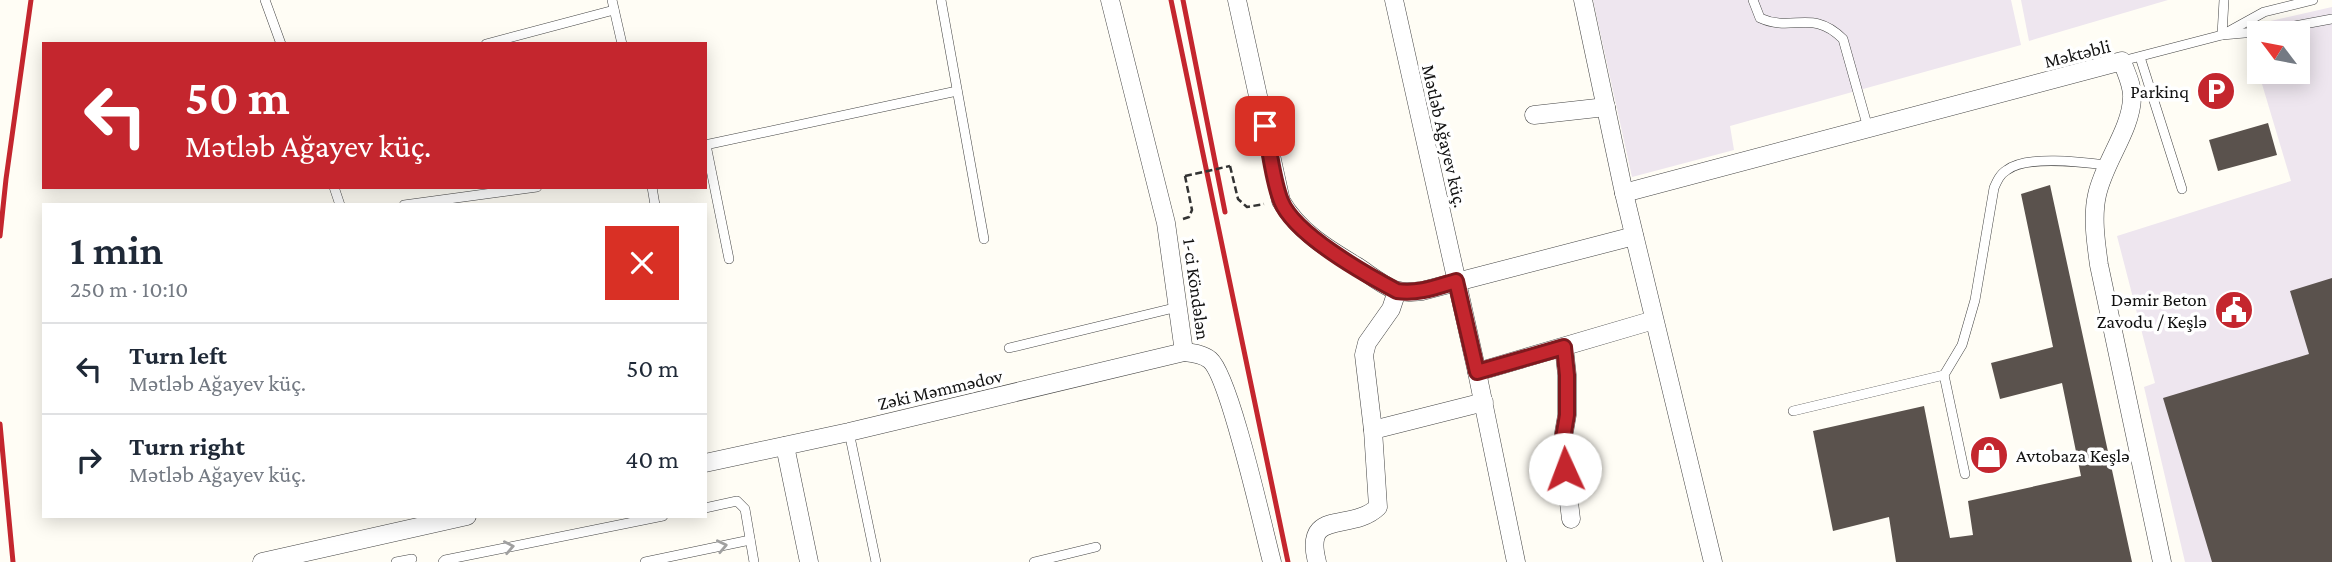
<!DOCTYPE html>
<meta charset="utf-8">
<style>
:root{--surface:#fff;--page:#f6f6f7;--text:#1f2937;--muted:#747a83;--line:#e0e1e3}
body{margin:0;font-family:"Crimson Pro",serif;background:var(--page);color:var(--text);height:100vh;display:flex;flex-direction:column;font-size:26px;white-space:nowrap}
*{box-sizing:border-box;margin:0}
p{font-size:23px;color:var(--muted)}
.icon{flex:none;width:38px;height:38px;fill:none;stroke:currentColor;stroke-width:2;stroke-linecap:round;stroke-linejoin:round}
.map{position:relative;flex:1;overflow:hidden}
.panel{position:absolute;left:42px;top:203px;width:665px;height:315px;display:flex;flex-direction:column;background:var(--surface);border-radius:0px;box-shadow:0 4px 18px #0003}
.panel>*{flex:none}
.banner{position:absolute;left:42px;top:42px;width:665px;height:147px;border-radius:0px;box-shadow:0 4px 18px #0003;background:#c4262e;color:#fff;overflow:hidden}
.needle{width:46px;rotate:302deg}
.tools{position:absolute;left:2247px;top:21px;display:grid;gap:14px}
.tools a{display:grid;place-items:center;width:63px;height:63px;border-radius:0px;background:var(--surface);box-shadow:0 4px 18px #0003;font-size:35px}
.pin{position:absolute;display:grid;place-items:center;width:60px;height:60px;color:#fff;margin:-30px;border-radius:14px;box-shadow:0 4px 10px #0006}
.me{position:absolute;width:77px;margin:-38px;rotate:358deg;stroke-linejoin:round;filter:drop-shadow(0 0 5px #0008)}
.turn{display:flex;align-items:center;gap:24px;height:147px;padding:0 28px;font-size:32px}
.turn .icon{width:91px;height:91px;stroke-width:2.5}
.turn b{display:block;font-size:49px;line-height:60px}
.round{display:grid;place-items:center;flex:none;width:74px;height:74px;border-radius:0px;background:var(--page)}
.headline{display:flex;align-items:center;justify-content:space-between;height:119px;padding:0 28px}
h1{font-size:42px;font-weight:600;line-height:52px}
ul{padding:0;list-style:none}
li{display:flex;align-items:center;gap:21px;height:91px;padding:0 28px;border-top:2px solid var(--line)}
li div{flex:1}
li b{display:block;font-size:26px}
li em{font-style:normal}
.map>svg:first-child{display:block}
.industrial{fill:#eee6ef}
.building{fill:#5a524d}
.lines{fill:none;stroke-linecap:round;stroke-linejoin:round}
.lane-casing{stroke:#444;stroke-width:10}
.street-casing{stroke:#444;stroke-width:19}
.path{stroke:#333;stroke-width:2.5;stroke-dasharray:7 3.5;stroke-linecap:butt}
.lane{stroke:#fff;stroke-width:9}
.street{stroke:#fff;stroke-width:18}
.rail{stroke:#c4262e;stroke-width:5}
.path-bridge{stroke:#333;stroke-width:2.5;stroke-dasharray:7 3.5;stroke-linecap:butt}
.oneway{stroke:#a0a0a0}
.route-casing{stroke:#7f191e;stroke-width:18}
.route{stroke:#c4262e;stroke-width:12}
.labels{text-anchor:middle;stroke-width:7;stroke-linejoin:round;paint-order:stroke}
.street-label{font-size:19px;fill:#111;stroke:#fff}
.poi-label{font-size:19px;fill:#111;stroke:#fff;text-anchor:end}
</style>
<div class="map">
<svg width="2332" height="562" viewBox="0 0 2332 562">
<rect width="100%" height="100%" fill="#fffdf5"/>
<g class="industrial">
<path d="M 1593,0 L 2011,0 L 2021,45 L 1730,126 L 1734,150 L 1632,177 Z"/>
<path d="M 2021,0 L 2168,0 L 2029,41 Z"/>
<path d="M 2332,7 L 2332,562 L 2185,562 L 2144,387 L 2155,383 L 2117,236 L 2291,181 L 2259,74 L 2260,72 L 2298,72 L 2298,33 L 2268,33 L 2266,22 Z"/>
</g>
<g class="building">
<path d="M 2268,123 L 2277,155 L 2218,171 L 2209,140 Z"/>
<path d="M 2050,185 L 2132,562 L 1896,562 L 1889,517 L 1833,531 L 1813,431 L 1924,406 L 1950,538 L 1973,535 L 1968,501 L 2081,476 L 2062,383 L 2000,399 L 1991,363 L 2053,347 L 2021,194 Z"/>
<path d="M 2332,278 L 2332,562 L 2212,562 L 2163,398 L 2309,354 L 2290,291 Z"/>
</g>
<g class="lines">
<defs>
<g id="lane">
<path d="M 265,0 L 281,44"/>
<path d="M 612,0 L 622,44"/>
<path d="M 941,0 L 984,239"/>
<path d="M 1753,0 L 1760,18 C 1793,33 1812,8 1843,39 L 1868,128"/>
<path d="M 2226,33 L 2264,12 L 2313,0"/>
<path d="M 2222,35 L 2224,0"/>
<path d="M 486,44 L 614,10"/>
<path d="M 2140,57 L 2182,189"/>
<path d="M 2122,61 L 2222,35 L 2267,31 L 2332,19"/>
<path d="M 705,145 L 957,91"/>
<path d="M 706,145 L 729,259"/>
<path d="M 334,187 L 340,205"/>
<path d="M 652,187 L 655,205"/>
<path d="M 404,205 L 537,187"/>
<path d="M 1009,348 L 1178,307"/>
<path d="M 1793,411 L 1944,375"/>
<path d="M 849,432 L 876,562"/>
<path d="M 1965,474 L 1944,375 L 1962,345 L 1975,300 L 1994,188 C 1997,181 2000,174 2007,170 C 2026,155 2082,162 2106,165"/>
<path d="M 705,508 L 737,501 L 745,509 L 754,562"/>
<path d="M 396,562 L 412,559"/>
<path d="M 443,562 L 445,560 L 663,516"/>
<path d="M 645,562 L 750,540"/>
<path d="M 1034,562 L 1096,547"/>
</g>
<g id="street">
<path d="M 1110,0 L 1166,223 L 1184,352 C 1193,353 1203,354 1210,360 C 1230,377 1263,528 1272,562"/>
<path d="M 1237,0 L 1281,201 C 1299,232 1328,249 1358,267 C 1370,275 1382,285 1395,290 C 1404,293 1413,292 1422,291 L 1634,236"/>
<path d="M 1394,0 L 1477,372 L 1516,562"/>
<path d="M 1583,0 L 1624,193 L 1713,562"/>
<path d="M 1534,115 L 1606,107"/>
<path d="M 1624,193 L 2122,61 C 2126,73 2133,86 2132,98 C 2131,130 2104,162 2097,195 C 2092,217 2096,243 2099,265 L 2162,562"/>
<path d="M 1564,347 L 1567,375 L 1567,415 L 1562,444 L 1571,519"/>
<path d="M 1477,372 L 1654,320"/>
<path d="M 1373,430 L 1484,402"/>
<path d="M 785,446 L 809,562"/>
<path d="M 705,463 L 849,432 L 1184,352"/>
<path d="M 262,562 L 467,516"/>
<path d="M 1317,562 C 1303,507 1351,533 1378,507 L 1373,430 L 1364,355 L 1367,343 L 1391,309 L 1397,291"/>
</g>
</defs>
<use href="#lane" class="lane-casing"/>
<use href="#street" class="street-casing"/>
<g class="path">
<path d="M 1230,166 L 1238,199 L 1247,207 L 1264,204"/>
<path d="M 1183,219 L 1189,217 L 1192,210 L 1185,176"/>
</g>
<use href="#lane" class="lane"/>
<use href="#street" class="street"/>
<g class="rail">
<path d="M 1171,0 L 1288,562"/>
<path d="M 1183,0 L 1225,212"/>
<path d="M 0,236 L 6,179 L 31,0"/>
<path d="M 0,424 L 13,562"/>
</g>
<path class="path-bridge" d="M 1185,176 L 1230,166"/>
</g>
<defs><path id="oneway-chevron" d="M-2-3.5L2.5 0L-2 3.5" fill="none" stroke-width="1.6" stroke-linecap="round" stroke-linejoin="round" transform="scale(1.75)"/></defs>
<g class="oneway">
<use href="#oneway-chevron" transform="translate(722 546) rotate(-12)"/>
<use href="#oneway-chevron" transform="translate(509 547) rotate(-11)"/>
</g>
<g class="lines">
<defs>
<path id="route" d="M 1265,126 C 1270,150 1272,178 1281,201 C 1294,234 1365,274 1397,291 C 1418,294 1436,287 1456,281 L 1477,372 L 1564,347 L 1567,375 L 1567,415 L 1562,444 L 1565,469"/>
</defs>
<use href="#route" class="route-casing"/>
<use href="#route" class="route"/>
</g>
<defs>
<symbol id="parking-disc" viewBox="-11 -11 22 22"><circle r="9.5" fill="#c4262e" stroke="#fff"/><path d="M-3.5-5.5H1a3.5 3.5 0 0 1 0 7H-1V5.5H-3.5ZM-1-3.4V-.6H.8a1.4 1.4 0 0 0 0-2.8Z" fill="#fff"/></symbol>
<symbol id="civic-disc" viewBox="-11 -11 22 22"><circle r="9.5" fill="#c4262e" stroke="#fff"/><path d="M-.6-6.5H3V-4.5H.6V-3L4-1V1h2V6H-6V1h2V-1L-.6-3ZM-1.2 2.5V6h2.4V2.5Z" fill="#fff"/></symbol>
<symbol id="shop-disc" viewBox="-11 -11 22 22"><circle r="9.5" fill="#c4262e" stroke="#fff"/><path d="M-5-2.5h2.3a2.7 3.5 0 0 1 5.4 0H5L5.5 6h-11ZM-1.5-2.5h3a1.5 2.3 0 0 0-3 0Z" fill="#fff"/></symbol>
</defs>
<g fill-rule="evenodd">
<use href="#parking-disc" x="2194" y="69" width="44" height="44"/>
<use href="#civic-disc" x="2212" y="288" width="44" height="44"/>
<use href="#shop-disc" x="1967" y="433" width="44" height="44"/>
</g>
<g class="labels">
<g class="street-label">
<text transform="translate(2077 53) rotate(-14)" y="7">Məktəbli</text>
<text transform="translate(1445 136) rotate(77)" y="7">Mətləb Ağayev küç.</text>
<text transform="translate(1197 289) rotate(82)" y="7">1-ci Köndələn</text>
<text transform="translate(940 389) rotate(-13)" y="7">Zəki Məmmədov</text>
</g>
<g class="poi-label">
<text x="2189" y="98">Parkinq</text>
<text x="2207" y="306">Dəmir Beton<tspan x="2207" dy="22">Zavodu / Keşlə</tspan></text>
<text x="2016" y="462" text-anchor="start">Avtobaza Keşlə</text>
</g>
</g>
</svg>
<div class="tools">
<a><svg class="needle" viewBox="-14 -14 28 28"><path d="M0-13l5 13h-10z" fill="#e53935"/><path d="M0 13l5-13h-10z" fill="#747a83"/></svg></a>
</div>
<div class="pin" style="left:1265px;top:126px;background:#d93025"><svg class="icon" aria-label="arrive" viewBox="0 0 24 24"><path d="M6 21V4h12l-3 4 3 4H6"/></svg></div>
<svg class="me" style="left:1565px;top:469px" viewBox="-20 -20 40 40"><circle r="19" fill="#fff"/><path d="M0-13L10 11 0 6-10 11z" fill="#c4262e"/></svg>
<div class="banner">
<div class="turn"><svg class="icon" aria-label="left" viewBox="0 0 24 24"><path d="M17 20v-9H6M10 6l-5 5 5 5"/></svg><div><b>50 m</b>Mətləb Ağayev küç.</div></div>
</div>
<section class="panel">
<div class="headline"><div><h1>1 min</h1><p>250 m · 10:10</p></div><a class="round" style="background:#d93025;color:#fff"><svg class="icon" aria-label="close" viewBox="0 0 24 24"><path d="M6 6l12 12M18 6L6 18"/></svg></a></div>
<ul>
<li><svg class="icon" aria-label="left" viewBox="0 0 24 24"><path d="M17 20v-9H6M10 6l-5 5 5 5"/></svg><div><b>Turn left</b><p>Mətləb Ağayev küç.</p></div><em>50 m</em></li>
<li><svg class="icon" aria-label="right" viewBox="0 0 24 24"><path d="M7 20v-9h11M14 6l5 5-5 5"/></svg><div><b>Turn right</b><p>Mətləb Ağayev küç.</p></div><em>40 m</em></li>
</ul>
</section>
</div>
